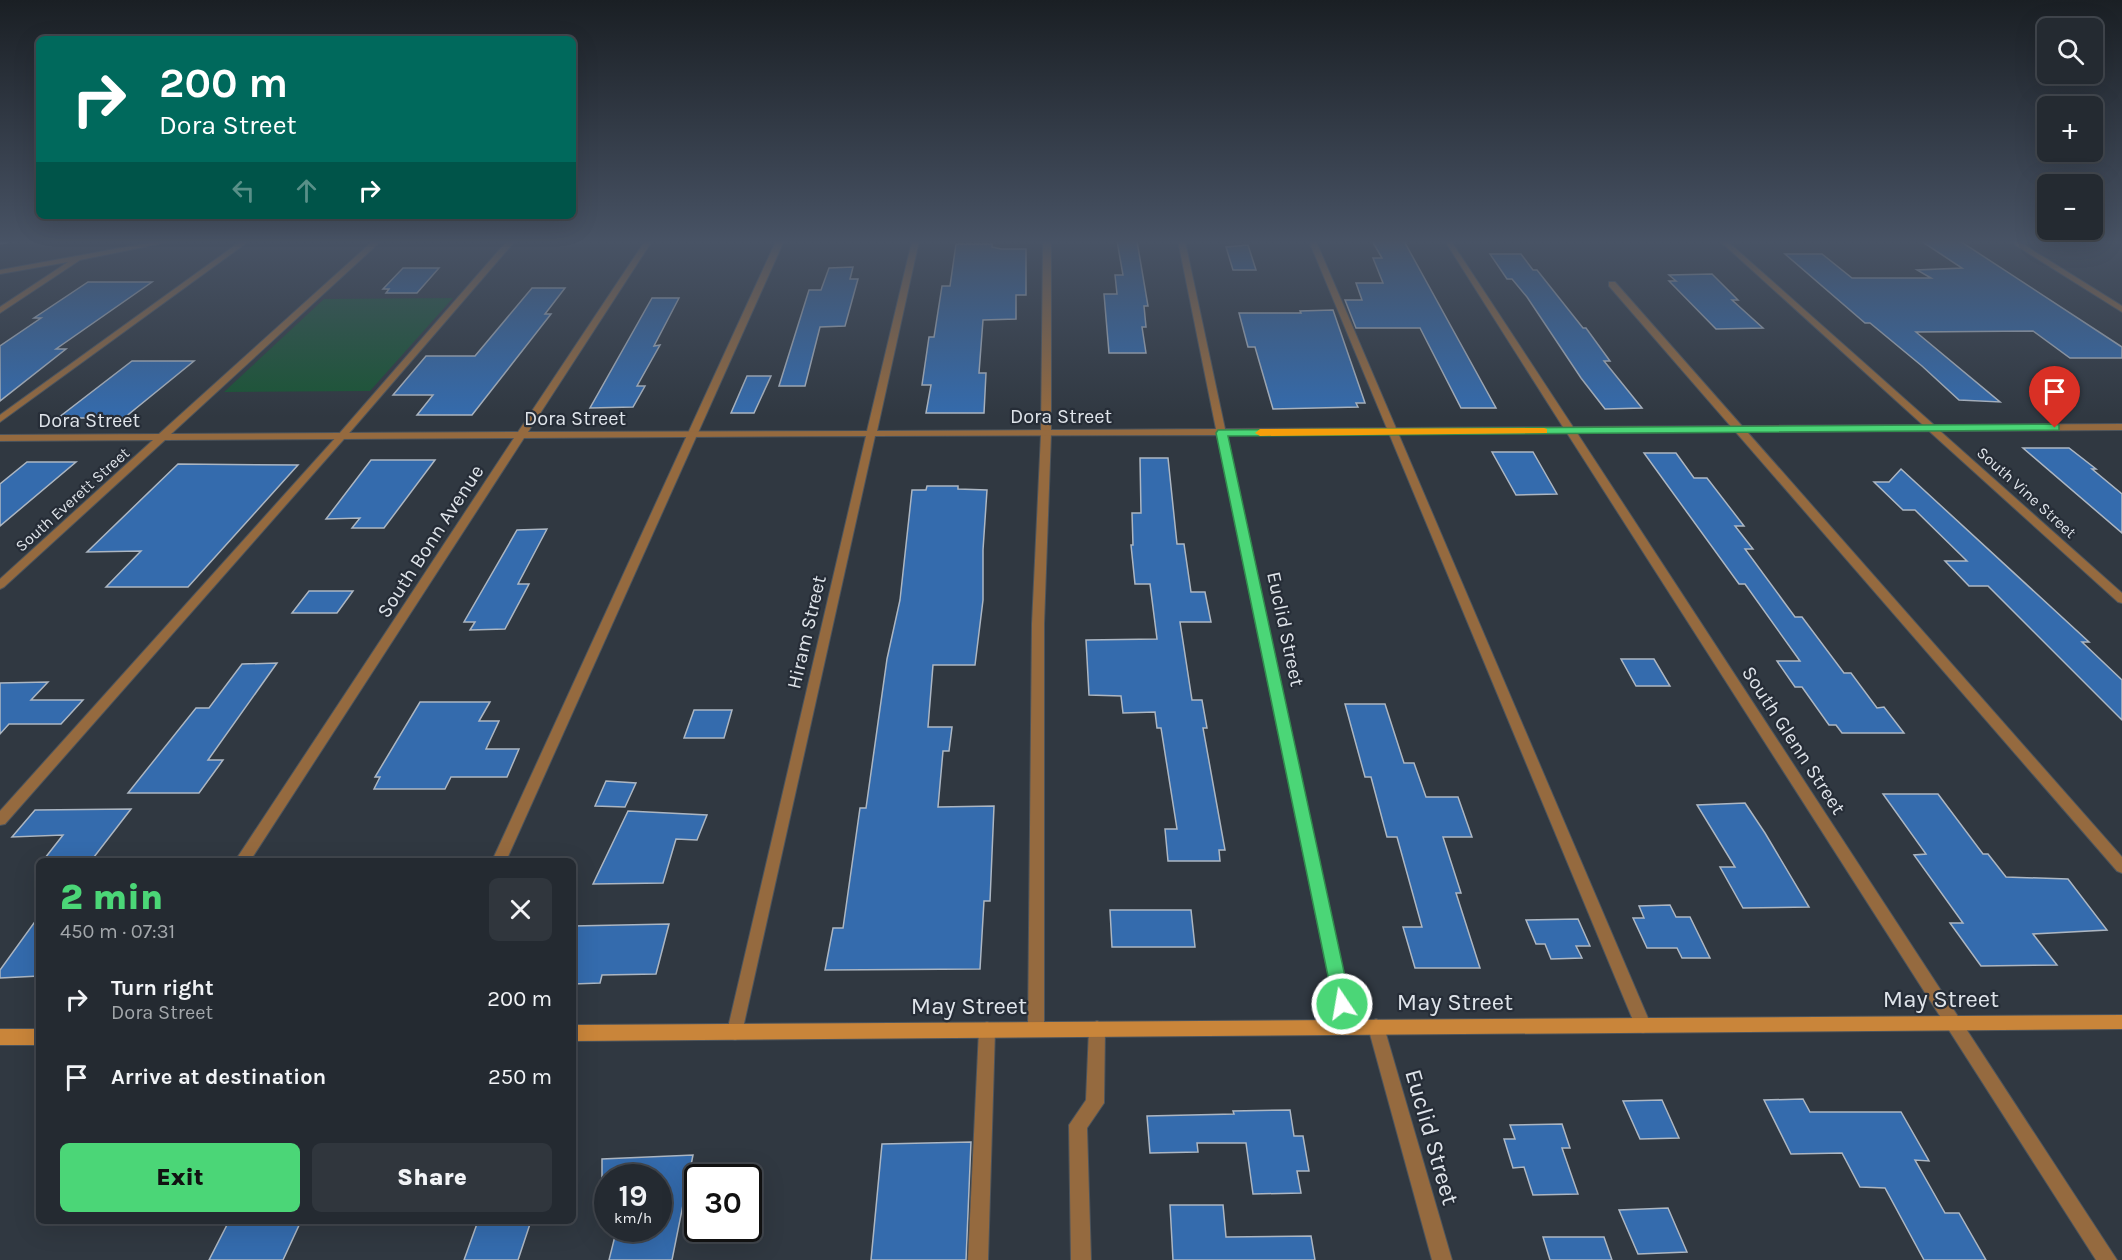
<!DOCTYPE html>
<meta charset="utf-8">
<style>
:root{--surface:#242a31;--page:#30363d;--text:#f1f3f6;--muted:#a3a7ab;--line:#41464d;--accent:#4bd677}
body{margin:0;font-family:Karla,sans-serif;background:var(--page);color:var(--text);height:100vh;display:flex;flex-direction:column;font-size:22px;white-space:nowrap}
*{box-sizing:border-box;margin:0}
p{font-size:20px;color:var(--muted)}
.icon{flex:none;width:33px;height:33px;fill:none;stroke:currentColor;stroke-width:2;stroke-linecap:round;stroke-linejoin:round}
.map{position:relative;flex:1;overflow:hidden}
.drawer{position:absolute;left:36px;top:858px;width:540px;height:366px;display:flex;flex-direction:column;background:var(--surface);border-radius:9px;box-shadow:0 6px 24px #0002,0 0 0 2px var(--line)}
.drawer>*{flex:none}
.guide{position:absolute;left:36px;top:36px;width:540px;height:183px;border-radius:9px;box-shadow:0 6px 24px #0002,0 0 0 2px var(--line);background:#00695c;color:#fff;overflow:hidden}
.controls{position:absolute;left:2037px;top:18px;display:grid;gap:12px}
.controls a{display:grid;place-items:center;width:66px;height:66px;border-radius:9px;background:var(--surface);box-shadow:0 6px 24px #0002,0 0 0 2px var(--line);font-size:30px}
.speed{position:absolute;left:594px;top:1164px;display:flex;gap:12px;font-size:30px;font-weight:700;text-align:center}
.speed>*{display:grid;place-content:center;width:78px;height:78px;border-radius:50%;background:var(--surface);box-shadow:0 6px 24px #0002,0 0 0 2px var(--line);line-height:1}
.speed small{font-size:15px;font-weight:400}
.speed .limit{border:3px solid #111;border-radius:9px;background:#fff;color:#111}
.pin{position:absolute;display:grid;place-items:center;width:51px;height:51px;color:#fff;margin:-62px -26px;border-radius:50% 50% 50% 0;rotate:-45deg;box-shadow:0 0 6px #0007}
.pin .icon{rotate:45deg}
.me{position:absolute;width:66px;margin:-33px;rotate:348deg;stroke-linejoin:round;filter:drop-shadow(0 0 4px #0008)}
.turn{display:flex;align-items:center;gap:21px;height:126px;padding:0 24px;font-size:27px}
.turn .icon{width:78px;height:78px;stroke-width:2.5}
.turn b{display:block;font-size:42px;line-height:51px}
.lanes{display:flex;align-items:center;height:57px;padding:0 24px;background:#0003;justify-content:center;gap:30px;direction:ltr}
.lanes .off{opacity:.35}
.round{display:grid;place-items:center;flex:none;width:63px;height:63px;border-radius:9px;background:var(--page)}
.overview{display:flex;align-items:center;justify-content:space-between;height:102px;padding:0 24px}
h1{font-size:36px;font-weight:800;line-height:45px;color:var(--accent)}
.cta{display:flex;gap:12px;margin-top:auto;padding:12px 24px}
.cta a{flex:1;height:69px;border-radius:9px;background:var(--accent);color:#111;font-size:24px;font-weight:800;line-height:69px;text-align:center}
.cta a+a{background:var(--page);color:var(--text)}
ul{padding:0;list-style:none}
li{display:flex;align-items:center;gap:18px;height:78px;padding:0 24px}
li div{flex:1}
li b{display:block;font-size:22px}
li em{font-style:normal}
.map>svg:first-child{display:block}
.green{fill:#195534}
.building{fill:#346bad;stroke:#acb6c2;stroke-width:1.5}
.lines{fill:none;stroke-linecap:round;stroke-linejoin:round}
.lane-casing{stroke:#4c545c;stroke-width:2}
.street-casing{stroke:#4c545c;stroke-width:2}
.secondary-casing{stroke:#4c545c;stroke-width:2}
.lane{fill:#956a3f;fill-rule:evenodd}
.street{fill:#956a3f;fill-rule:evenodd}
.secondary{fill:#c9853a;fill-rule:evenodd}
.rail{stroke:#a4aab1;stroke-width:3;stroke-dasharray:8 4.5;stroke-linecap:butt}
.route{fill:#4bd677;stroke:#318b4d;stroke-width:1.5}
.slow{fill:#f59e0b}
.labels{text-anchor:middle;stroke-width:4.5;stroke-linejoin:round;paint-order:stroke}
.far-street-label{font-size:16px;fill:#dfe4ea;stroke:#262d37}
.street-label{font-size:20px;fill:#dfe4ea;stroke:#262d37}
.near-street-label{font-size:24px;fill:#dfe4ea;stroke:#262d37}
</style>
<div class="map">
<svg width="2122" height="1260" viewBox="0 0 2122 1260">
<rect width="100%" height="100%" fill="#303841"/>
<path class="green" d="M 453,298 L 370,391 L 224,392 L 324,299 Z"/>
<g class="building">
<path d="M 1117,241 L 1137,241 L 1148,306 L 1144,306 L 1146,327 L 1142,327 L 1146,353 L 1109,353 L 1104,294 L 1117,294 L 1115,275 L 1123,275 Z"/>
<path d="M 1372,241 L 1404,241 L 1496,408 L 1461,408 L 1420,328 L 1356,328 L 1345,300 L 1362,300 L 1356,283 L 1383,283 L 1373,258 L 1382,258 Z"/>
<path d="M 1921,241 L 1960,241 L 2122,347 L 2122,358 L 2070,358 L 2033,331 L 1916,332 L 2000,402 L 1959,400 L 1922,366 L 1870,323 L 1865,323 L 1785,254 L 1822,254 L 1852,278 L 1931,278 L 1917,270 L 1962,268 Z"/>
<path d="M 956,244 L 992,244 L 992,247 L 1001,249 L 1026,249 L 1026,295 L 1016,295 L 1016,319 L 983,320 L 979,373 L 986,373 L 984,413 L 926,413 L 931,385 L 922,385 L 929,337 L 934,337 L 942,286 L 950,286 Z"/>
<path d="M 1248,245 L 1256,270 L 1233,270 L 1226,247 Z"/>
<path d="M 1490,254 L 1521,254 L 1533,270 L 1537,270 L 1583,328 L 1586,328 L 1610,361 L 1604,361 L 1642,408 L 1605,409 L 1581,378 L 1527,297 L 1512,279 L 1507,279 Z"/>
<path d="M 853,267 L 850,279 L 858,279 L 845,326 L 820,327 L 805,386 L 779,386 L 809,290 L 821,290 L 829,268 Z"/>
<path d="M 403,268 L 439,268 L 417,293 L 386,293 L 389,289 L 383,289 Z"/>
<path d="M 1712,274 L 1738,300 L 1732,300 L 1763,328 L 1716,329 L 1669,281 L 1676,281 L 1669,275 Z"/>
<path d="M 88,282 L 152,282 L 56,349 L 66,349 L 0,401 L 0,346 L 41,318 L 34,318 Z"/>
<path d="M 532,288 L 565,288 L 545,314 L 551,314 L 472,415 L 417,415 L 433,395 L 393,395 L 426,356 L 475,356 Z"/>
<path d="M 652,298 L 679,298 L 654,346 L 660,345 L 637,386 L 645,386 L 633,407 L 590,408 Z"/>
<path d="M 1333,310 L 1365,403 L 1356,403 L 1358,407 L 1273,409 L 1255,347 L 1248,347 L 1239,313 L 1301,313 L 1300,311 Z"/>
<path d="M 132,361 L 194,361 L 124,418 L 58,418 Z"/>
<path d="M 747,376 L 771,376 L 754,413 L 731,413 Z"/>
<path d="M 2023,448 L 2069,448 L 2096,469 L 2092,469 L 2122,494 L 2122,533 Z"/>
<path d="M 1492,452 L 1533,452 L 1557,494 L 1516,495 Z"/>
<path d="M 1644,453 L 1676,453 L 1694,478 L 1707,478 L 1744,526 L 1735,526 L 1753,549 L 1745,549 L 1795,617 L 1802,617 L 1844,673 L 1851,673 L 1877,708 L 1884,707 L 1904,733 L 1842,733 L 1836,725 L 1829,725 L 1802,687 L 1795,687 L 1777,661 L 1800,661 L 1745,584 L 1739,584 Z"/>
<path d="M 1140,458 L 1168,458 L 1177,544 L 1184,544 L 1191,592 L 1205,592 L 1211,622 L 1180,622 L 1192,700 L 1202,700 L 1207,728 L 1203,728 L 1225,850 L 1219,850 L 1220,861 L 1168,861 L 1165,829 L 1177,829 L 1161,728 L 1157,728 L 1155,712 L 1123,713 L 1121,696 L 1089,695 L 1086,640 L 1157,639 L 1150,584 L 1135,584 L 1131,545 L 1133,545 L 1132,513 L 1141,513 Z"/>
<path d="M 371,460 L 435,460 L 384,528 L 352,528 L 360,518 L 326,519 Z"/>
<path d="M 27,462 L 76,462 L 0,526 L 0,484 Z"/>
<path d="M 178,464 L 298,465 L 188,587 L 106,587 L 141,551 L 87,552 Z"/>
<path d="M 1901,469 L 2089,642 L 2082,642 L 2122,680 L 2122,720 L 1988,586 L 1969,586 L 1945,561 L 1967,561 L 1915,510 L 1903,510 L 1874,482 L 1889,482 Z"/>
<path d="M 927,486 L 958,486 L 958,489 L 987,490 L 983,550 L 983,600 L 975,665 L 933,665 L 928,727 L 952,727 L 949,751 L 943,751 L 938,807 L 994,806 L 990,901 L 984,901 L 980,969 L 825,970 L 833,928 L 843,928 L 860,808 L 866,808 L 887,659 L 900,600 L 912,490 L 926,490 Z"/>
<path d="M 547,529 L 518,584 L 529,584 L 505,629 L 470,630 L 475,622 L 464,622 L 517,530 Z"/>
<path d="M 309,591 L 353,591 L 337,613 L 292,613 Z"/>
<path d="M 1621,659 L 1654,659 L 1670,686 L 1636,686 Z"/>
<path d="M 277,663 L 208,760 L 223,760 L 199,793 L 128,793 L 196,708 L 209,708 L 242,664 Z"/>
<path d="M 48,682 L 31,700 L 83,700 L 61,724 L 9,724 L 0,734 L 0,683 Z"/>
<path d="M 420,702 L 490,702 L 479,721 L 499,721 L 486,749 L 519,749 L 507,777 L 451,777 L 445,789 L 374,789 L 380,777 L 375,777 Z"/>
<path d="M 1345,704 L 1385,704 L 1404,763 L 1414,763 L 1426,797 L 1458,797 L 1472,837 L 1443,837 L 1461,893 L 1456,893 L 1480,968 L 1415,968 L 1403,927 L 1422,927 L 1397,837 L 1387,837 L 1371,777 L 1365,777 Z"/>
<path d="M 694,710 L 732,710 L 724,738 L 684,738 Z"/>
<path d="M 606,781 L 636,783 L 625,807 L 595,806 Z"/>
<path d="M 1883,794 L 1938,794 L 1983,854 L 1988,854 L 2006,877 L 2068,879 L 2107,930 L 2033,934 L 2057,965 L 1981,966 L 1950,923 L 1963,923 L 1914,855 L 1926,854 Z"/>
<path d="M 1745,803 L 1765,833 L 1809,907 L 1743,908 L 1720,867 L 1735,867 L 1697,805 Z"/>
<path d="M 131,809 L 94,857 L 45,858 L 63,835 L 12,837 L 35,810 Z"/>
<path d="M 628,811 L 707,815 L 697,840 L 676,839 L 663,883 L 593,884 Z"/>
<path d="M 1670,905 L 1676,917 L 1690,917 L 1710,958 L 1682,958 L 1677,948 L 1647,948 L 1633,918 L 1644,918 L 1639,906 Z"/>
<path d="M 1110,910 L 1191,910 L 1195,947 L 1112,947 Z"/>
<path d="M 39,916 L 39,976 L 0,978 L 0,970 Z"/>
<path d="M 1578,919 L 1590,946 L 1576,946 L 1582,958 L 1551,959 L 1545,944 L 1536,944 L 1526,920 Z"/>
<path d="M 669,924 L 656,974 L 602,975 L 600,983 L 573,984 L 573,926 Z"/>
<path d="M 1803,1099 L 1810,1112 L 1901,1112 L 1929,1161 L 1915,1160 L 1945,1213 L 1959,1213 L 1986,1260 L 1924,1260 L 1885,1188 L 1860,1187 L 1842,1153 L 1791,1154 L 1764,1100 Z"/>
<path d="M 1662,1100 L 1679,1138 L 1640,1139 L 1623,1101 Z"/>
<path d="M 1290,1110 L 1294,1136 L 1303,1136 L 1309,1171 L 1297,1171 L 1301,1193 L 1253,1194 L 1246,1143 L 1197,1143 L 1198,1152 L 1150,1153 L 1147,1116 L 1234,1114 L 1233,1111 Z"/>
<path d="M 1562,1124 L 1570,1148 L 1562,1148 L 1578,1194 L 1533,1195 L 1524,1167 L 1513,1168 L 1504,1139 L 1515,1139 L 1510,1125 Z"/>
<path d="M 971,1142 L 966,1260 L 871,1260 L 882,1144 Z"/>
<path d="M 693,1155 L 672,1260 L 609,1260 L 617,1228 L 658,1228 L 658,1178 L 602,1178 L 602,1159 Z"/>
<path d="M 1170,1205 L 1223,1205 L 1226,1237 L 1311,1236 L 1315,1260 L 1173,1260 Z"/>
<path d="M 1668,1208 L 1687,1252 L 1638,1254 L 1619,1210 Z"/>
<path d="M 229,1221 L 301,1221 L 283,1260 L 209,1260 Z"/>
<path d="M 478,1221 L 531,1221 L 518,1260 L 464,1260 Z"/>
<path d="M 1543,1237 L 1604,1237 L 1612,1260 L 1550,1260 Z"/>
</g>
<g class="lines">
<defs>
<g id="lane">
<path d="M 241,241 L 249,241 L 0,422 L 0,415 Z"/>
<path d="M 507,241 L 515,241 L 344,439 L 5,824 L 0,825 L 0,811 L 338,435 Z"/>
<path d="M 776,241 L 784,241 L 506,861 L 492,861 Z"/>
<path d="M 1043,241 L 1051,241 L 1051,434 L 1044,624 L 1044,1029 L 1042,1034 L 1036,1037 L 1030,1034 L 1028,1029 L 1032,624 L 1041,434 Z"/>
<path d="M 1309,241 L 1316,241 L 1651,1025 L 1649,1030 L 1643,1033 L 1637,1030 L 1635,1025 Z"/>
<path d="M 1609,282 L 1615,282 L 2122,857 L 2122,873 L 2117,871 L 1609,286 Z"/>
<path d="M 1097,1021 L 1103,1024 L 1105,1029 L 1104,1103 L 1087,1128 L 1091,1260 L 1071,1260 L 1069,1125 L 1086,1100 L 1089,1029 L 1091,1024 Z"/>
<path d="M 987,1022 L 993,1025 L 995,1030 L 988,1260 L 968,1260 L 979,1030 L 981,1025 Z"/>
</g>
<g id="street">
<path d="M 159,241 L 173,241 L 80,260 L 0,313 L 0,307 L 68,262 L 0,274 L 0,270 Z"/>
<path d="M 373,241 L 381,241 L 171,434 L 518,432 L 645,241 L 652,241 L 528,432 L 867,431 L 912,241 L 919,241 L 877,431 L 1216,429 L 1178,241 L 1185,241 L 1225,429 L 1563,427 L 1445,241 L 1451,241 L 1573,427 L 1923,425 L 1720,241 L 1727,241 L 1934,425 L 2122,424 L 2122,430 L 1940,431 L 2122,593 L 2122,603 L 2118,602 L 1929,431 L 1577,433 L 2117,1260 L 2096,1260 L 1567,433 L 1227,435 L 1355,1027 L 1353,1032 L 1347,1035 L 1341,1032 L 1339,1027 L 1217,435 L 875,436 L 741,1037 L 735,1040 L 729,1037 L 727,1032 L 866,436 L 524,438 L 250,861 L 235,861 L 514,438 L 165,440 L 4,587 L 0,589 L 0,579 L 153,440 L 0,441 L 0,435 L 159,434 Z"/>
<path d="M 2009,241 L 2018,241 L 2122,306 L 2122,312 Z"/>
<path d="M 1376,1019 L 1382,1022 L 1384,1027 L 1452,1260 L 1432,1260 L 1368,1027 L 1370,1022 Z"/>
</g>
<g id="secondary">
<path d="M 2122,1015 L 2122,1029 L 573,1041 L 573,1025 Z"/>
<rect x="0" y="1029" width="39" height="16"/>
</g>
</defs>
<use href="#lane" class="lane-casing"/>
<use href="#street" class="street-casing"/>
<use href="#secondary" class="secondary-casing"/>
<use href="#lane" class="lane"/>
<use href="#street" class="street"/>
<use href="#secondary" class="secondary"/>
<path class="rail" d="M 0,243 L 15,241"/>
</g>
<linearGradient id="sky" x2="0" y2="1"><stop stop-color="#1a1f24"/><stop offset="0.58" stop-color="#485365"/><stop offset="1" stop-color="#485365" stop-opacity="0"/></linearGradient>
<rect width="2122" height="417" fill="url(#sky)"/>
<path class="route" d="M 2055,424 L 2059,425 L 2059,430 L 1228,436 L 1351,1004 L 1349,1010 L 1342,1012 L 1335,1010 L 1216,433 L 1218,430 Z"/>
<path class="slow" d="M 1544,428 L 1547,429 L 1547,433 L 1260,436 L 1255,433 L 1260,429 Z"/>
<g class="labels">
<g class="far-street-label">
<text transform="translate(2027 492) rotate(42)" y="6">South Vine Street</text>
<text transform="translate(72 499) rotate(-42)" y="6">South Everett Street</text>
</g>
<g class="street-label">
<text x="1061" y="423">Dora Street</text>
<text x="575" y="425">Dora Street</text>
<text x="89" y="427">Dora Street</text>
<text transform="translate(430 541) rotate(-57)" y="7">South Bonn Avenue</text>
<text transform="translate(1286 629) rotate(78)" y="7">Euclid Street</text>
<text transform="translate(806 632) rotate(-77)" y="7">Hiram Street</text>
<text transform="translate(1794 740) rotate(57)" y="7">South Glenn Street</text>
</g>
<g class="near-street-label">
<text x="1941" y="1007">May Street</text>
<text x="1455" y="1010">May Street</text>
<text x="969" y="1014">May Street</text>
<text transform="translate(1432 1137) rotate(74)" y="8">Euclid Street</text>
</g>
</g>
</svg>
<div class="controls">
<a><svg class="icon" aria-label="search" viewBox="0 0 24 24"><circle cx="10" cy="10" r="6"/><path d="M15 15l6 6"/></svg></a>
<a>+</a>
<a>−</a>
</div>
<div class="speed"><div>19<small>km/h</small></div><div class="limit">30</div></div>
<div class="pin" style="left:2055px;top:428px;background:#d93025"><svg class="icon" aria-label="arrive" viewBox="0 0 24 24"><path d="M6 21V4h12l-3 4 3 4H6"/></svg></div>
<svg class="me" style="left:1342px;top:1004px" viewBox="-20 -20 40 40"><circle r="17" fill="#4bd677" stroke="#fff" stroke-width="3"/><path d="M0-11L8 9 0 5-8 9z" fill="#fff"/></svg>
<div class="guide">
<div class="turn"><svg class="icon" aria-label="right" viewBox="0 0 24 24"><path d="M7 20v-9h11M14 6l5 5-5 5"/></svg><div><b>200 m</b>Dora Street</div></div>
<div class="lanes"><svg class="icon off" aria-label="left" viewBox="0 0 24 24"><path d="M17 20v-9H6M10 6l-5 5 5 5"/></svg><svg class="icon off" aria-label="ahead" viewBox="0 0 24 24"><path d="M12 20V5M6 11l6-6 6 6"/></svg><svg class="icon" aria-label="right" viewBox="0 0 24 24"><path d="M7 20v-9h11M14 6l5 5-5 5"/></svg></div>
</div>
<section class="drawer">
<div class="overview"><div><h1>2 min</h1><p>450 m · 07:31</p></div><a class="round"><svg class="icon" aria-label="close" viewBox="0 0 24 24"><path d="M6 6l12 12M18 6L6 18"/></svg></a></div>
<ul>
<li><svg class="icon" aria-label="right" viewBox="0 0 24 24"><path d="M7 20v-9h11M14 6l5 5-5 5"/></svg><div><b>Turn right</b><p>Dora Street</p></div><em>200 m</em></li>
<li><svg class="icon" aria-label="arrive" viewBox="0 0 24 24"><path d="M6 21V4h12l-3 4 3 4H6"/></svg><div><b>Arrive at destination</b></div><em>250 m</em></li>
</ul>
<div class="cta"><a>Exit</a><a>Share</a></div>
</section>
</div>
